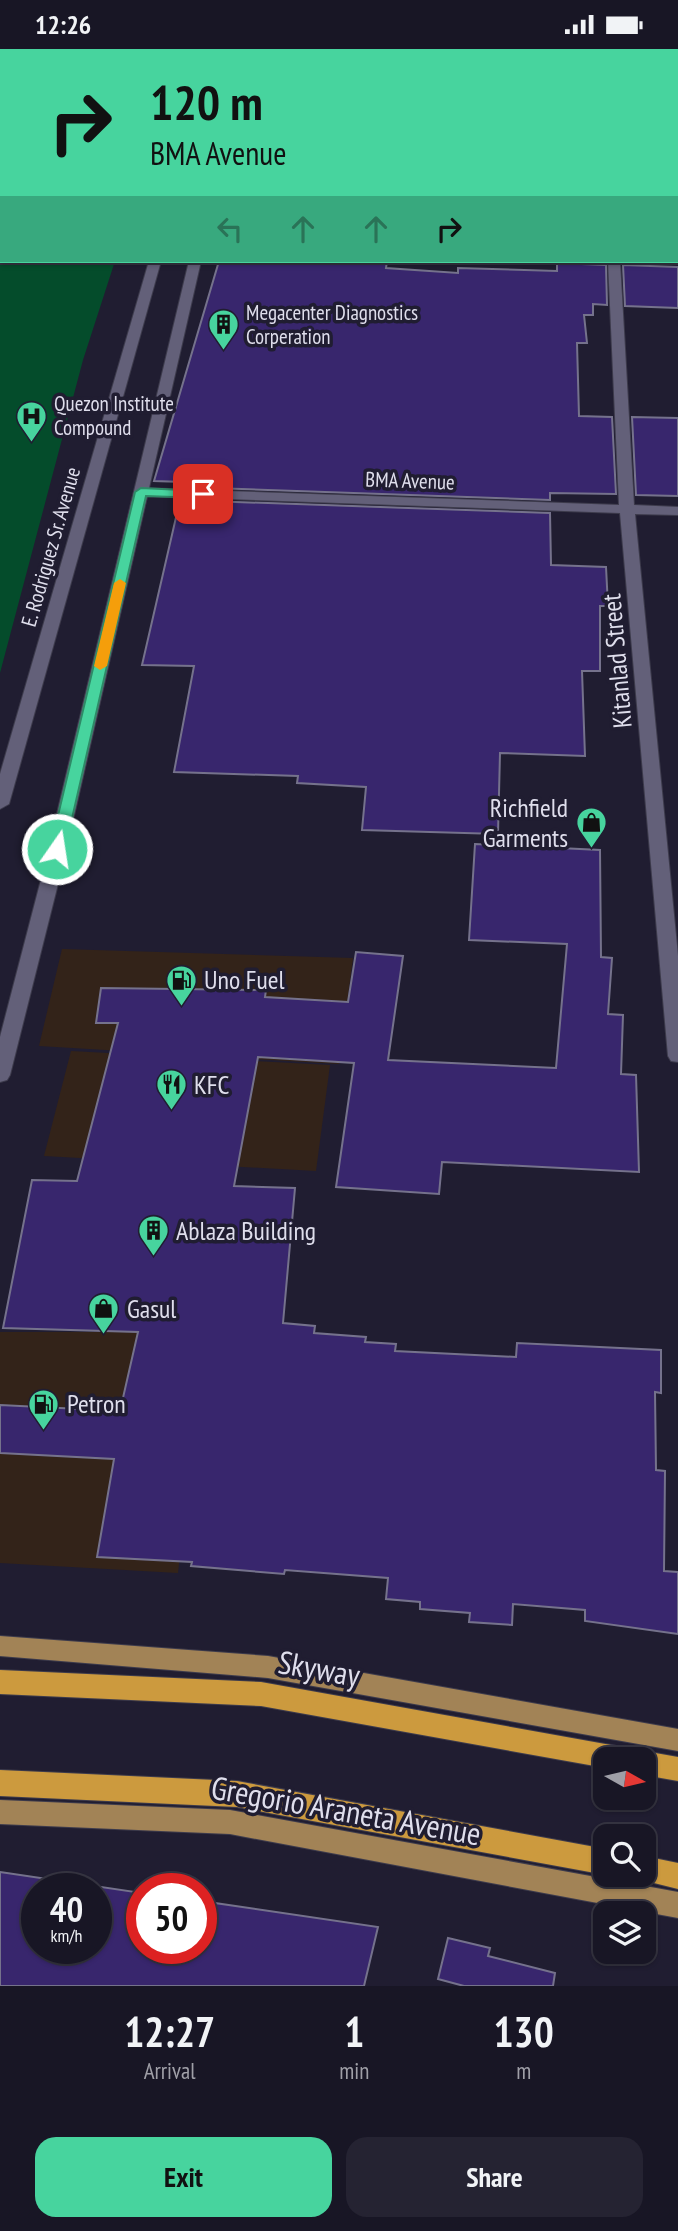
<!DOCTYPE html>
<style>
:root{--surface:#181625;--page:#252332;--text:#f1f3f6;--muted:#9f9fa7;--line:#363542;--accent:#47d49e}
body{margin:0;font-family:"PT Sans Narrow",sans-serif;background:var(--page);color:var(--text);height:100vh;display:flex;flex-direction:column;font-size:26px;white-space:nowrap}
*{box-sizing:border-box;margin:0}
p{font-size:23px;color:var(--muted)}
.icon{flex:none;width:38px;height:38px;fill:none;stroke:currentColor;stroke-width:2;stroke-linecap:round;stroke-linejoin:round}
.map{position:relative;height:1937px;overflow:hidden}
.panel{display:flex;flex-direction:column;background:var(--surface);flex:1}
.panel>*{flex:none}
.hud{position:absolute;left:0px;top:0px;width:679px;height:214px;box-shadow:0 2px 5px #0004,0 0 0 2px var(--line);background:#47d49e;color:#111;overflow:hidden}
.needle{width:46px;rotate:98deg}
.tools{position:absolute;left:593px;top:1698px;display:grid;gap:14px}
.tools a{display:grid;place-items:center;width:63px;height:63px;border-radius:14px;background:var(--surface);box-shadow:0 2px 5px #0004,0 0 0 2px var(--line);font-size:35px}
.speed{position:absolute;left:21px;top:1824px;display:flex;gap:14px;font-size:35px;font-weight:700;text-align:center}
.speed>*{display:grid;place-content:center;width:91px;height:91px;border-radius:50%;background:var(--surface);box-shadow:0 2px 5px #0004,0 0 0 2px var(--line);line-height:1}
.speed small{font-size:18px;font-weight:400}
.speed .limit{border:10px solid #d22;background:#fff;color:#111}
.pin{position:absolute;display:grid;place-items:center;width:60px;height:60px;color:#fff;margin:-30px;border-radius:14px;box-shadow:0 4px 10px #0006}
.me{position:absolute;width:77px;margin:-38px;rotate:13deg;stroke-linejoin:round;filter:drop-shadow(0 0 5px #0008)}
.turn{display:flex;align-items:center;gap:24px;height:147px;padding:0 35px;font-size:32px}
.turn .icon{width:91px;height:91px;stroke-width:2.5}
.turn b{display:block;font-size:49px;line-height:60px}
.lanes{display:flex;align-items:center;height:66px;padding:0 35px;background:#0003;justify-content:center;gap:35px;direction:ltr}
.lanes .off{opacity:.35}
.eta{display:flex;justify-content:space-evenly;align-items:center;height:119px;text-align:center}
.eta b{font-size:42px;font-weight:800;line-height:49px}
.action{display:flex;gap:14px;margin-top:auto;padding:14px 35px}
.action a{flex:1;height:80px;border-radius:21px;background:var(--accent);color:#111;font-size:28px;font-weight:800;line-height:80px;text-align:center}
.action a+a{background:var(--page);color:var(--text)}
.status{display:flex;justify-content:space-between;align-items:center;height:49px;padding:0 35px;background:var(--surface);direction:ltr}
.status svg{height:19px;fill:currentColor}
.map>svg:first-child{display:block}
.commercial{fill:#332319}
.green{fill:#044c2b}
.building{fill:#38266d;stroke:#75728c;stroke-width:2;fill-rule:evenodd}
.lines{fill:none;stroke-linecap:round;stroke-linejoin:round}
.minor-casing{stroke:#3d3b4c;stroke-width:2}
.secondary-casing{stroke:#3d3b4c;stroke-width:2}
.primary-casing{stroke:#3d3b4c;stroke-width:2}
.motorway-casing{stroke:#3d3b4c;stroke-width:2}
.minor{fill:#636079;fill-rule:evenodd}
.secondary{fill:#636079;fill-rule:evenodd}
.primary{fill:#a28356;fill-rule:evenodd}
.motorway{fill:#cc9a3e;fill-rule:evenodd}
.route{fill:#47d49e;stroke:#2e8a67;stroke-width:2}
.slow{fill:#f59e0b}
.labels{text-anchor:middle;stroke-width:7;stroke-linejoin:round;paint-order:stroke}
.far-poi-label{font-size:21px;fill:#dfdeec;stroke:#201d31;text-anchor:start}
.far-street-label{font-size:21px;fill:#dfdeec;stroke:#201d31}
.street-label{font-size:26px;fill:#dfdeec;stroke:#201d31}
.poi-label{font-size:26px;fill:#dfdeec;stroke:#201d31;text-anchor:start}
.near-street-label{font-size:32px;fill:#dfdeec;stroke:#201d31}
</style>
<div class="status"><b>12:26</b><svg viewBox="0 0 49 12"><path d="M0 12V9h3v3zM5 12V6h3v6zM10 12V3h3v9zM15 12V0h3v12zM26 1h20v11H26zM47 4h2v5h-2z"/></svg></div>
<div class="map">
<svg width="678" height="1937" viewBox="0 0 678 1937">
<rect width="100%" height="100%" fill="#201d31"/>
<g class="commercial">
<path d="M 62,900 L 353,909 L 339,1015 L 39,997 Z"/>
<path d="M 71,1002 L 330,1016 L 316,1122 L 44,1107 Z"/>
<path d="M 0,1283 L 205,1283 L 178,1524 L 0,1514 Z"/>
</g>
<path class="green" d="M 0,63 L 2,212 L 115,212 L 83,311 L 0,624 Z"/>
<g class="building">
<path d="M 219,212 L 387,212 L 386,219 L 458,224 L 458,219 L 557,222 L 557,214 L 606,216 L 607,256 L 593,255 L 593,266 L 584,266 L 587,294 L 577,294 L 579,367 L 612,368 L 616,445 L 550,444 L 550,451 L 183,438 L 184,433 L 154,432 Z"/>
<path d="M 623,216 L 678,218 L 678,259 L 625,257 Z"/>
<path d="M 632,368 L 678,369 L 678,447 L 636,446 Z"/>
<path d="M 180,451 L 550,464 L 551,516 L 606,518 L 608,557 L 600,557 L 600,622 L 582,622 L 585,707 L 500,704 L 498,785 L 362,781 L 366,738 L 297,734 L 298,727 L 174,723 L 194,617 L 142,616 Z"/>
<path d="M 475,795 L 600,801 L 601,908 L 612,909 L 608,965 L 623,966 L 621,1025 L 636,1026 L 639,1123 L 442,1113 L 439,1145 L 336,1138 L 354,1014 L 258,1008 L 234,1137 L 295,1139 L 283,1274 L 315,1277 L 314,1284 L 366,1288 L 365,1293 L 396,1295 L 395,1302 L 516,1308 L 517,1294 L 661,1301 L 661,1344 L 655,1343 L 656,1421 L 665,1422 L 664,1522 L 678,1523 L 678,1585 L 585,1572 L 585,1561 L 513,1555 L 512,1576 L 469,1573 L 470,1564 L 420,1560 L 420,1553 L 386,1550 L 388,1529 L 285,1521 L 284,1525 L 191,1517 L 192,1513 L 97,1508 L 114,1410 L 0,1404 L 0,1356 L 120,1362 L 138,1283 L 3,1279 L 32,1131 L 77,1132 L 118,974 L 96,974 L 101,939 L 266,941 L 265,948 L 348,953 L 356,903 L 403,907 L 388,1011 L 556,1019 L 567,895 L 469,891 Z"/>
<path d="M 0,1823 L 142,1844 L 142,1899 L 201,1899 L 201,1852 L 378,1878 L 364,1937 L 0,1937 ZM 37,1839 L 96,1839 L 96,1899 L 37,1899 Z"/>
<path d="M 448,1889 L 490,1899 L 488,1907 L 555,1924 L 553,1937 L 464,1937 L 438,1930 Z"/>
</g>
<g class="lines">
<defs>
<g id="minor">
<rect x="597" y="0" width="10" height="2"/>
<rect x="0" y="2" width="2" height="6"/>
<rect x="0" y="55" width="2" height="6"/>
<path d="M 608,212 L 620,212 L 634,456 L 678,458 L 678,466 L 635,465 L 678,907 L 678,1013 L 671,1012 L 668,1007 L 620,464 L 141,447 L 134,443 L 141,439 L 619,456 Z"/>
</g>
<g id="secondary">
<path d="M 227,0 L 237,0 L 226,2 Z"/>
<path d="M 149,212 L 161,212 L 9,755 L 0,760 L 0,725 Z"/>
<path d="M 189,212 L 201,212 L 62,819 L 10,1026 L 7,1031 L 0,1033 L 0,988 L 44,819 Z"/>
</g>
<g id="primary">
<path d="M 0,1587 L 268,1607 L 678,1680 L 678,1702 L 268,1629 L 0,1607 Z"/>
<path d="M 0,1751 L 230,1761 L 678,1843 L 678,1869 L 230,1785 L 0,1775 Z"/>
</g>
<g id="motorway">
<path d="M 0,1621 L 261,1633 L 622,1698 L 632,1701 L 634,1705 L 644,1702 L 678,1708 L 678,1732 L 644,1726 L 644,1710 L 606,1710 L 606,1719 L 261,1657 L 0,1645 Z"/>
<path d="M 0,1721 L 237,1732 L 606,1800 L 606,1825 L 609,1825 L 606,1826 L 237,1758 L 0,1747 Z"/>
<path d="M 644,1807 L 678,1814 L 678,1840 L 634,1829 L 632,1825 L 644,1825 Z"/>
</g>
</defs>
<use href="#minor" class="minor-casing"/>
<use href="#secondary" class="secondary-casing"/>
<use href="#primary" class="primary-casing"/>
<use href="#motorway" class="motorway-casing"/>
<use href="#minor" class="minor"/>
<use href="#secondary" class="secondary"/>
<use href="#primary" class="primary"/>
<use href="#motorway" class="motorway"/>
</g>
<path class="route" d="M 141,439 L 203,442 L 209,445 L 203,449 L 146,447 L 65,800 L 57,804 L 50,800 L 135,443 Z"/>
<path class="slow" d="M 120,530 L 126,534 L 107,617 L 100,621 L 94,617 L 114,534 Z"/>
<defs>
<symbol id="building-pin" viewBox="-11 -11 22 30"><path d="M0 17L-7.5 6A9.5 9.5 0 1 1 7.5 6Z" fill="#47d49e" stroke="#201d31"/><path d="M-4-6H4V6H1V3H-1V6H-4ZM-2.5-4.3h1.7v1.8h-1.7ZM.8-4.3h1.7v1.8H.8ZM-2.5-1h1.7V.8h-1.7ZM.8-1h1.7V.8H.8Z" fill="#111"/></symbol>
<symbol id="hospital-pin" viewBox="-11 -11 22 30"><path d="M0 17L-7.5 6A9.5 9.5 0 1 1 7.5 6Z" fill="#47d49e" stroke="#201d31"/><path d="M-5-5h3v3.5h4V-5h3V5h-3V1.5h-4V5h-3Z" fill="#111"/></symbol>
<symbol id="shop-pin" viewBox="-11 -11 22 30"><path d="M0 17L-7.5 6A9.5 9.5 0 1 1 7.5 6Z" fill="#47d49e" stroke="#201d31"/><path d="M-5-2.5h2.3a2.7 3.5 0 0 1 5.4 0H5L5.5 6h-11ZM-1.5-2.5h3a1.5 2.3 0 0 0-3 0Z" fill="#111"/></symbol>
<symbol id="fuel-pin" viewBox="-11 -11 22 30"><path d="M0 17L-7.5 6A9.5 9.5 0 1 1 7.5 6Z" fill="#47d49e" stroke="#201d31"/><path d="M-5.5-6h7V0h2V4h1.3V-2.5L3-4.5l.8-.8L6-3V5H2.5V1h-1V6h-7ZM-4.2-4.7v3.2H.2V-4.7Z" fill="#111"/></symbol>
<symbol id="restaurant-pin" viewBox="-11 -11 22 30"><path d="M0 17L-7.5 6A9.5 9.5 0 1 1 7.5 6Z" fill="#47d49e" stroke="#201d31"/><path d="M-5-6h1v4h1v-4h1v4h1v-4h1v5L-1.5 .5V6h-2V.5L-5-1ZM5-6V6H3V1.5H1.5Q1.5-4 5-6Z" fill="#111"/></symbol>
</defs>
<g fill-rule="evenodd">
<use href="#building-pin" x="206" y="258" width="35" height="47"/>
<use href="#hospital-pin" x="14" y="350" width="35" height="47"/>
<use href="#shop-pin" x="574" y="756" width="35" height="47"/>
<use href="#fuel-pin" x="164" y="914" width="35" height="47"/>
<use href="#restaurant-pin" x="154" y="1018" width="35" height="47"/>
<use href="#building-pin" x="136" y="1164" width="35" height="47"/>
<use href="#shop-pin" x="86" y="1242" width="35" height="47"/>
<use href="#fuel-pin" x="26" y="1338" width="35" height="47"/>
</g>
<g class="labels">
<g class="far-poi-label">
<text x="246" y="271">Megacenter Diagnostics<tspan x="246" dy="24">Corperation</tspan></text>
<text x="54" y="362">Quezon Institute<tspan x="54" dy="24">Compound</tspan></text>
</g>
<g class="far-street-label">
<text transform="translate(410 432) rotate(2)" y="7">BMA Avenue</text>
<text transform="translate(51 498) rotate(-74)" y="7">E. Rodriguez Sr. Avenue</text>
</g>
<g class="street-label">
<text transform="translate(617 612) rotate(-95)" y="9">Kitanlad Street</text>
</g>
<g class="poi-label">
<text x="568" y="768" text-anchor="end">Richfield<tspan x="568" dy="30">Garments</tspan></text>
<text x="204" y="940">Uno Fuel</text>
<text x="194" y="1045">KFC</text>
<text x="176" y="1191">Ablaza Building</text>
<text x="127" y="1269">Gasul</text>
<text x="67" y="1364">Petron</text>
</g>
<g class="near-street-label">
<text transform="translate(319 1620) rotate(10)" y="11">Skyway</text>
<text transform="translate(346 1762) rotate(10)" y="11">Gregorio Araneta Avenue</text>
</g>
</g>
</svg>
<div class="tools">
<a><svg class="needle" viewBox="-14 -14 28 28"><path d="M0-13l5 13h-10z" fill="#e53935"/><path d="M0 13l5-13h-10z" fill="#9f9fa7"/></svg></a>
<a><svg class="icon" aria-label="search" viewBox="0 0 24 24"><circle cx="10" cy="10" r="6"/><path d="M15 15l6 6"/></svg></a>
<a><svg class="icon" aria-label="layers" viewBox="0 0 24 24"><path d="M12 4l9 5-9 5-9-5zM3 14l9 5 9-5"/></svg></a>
</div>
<div class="speed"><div>40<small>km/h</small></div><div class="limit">50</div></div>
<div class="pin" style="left:203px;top:445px;background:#d93025"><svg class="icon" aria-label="arrive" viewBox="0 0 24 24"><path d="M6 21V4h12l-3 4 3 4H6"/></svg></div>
<svg class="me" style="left:57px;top:800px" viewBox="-20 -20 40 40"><circle r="17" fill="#47d49e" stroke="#fff" stroke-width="3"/><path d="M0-11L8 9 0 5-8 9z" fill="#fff"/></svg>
<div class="hud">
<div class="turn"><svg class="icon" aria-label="right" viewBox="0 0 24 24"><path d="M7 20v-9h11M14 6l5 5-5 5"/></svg><div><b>120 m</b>BMA Avenue</div></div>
<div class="lanes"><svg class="icon off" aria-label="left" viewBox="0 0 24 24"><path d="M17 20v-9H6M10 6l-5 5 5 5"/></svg><svg class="icon off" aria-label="ahead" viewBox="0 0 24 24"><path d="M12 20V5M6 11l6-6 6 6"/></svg><svg class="icon off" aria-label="ahead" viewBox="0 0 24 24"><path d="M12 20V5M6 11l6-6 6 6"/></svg><svg class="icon" aria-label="right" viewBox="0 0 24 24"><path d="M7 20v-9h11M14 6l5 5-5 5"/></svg></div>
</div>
</div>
<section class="panel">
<div class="eta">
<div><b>12:27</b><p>Arrival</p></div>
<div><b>1</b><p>min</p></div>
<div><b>130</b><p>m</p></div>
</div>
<div class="action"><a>Exit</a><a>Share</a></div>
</section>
